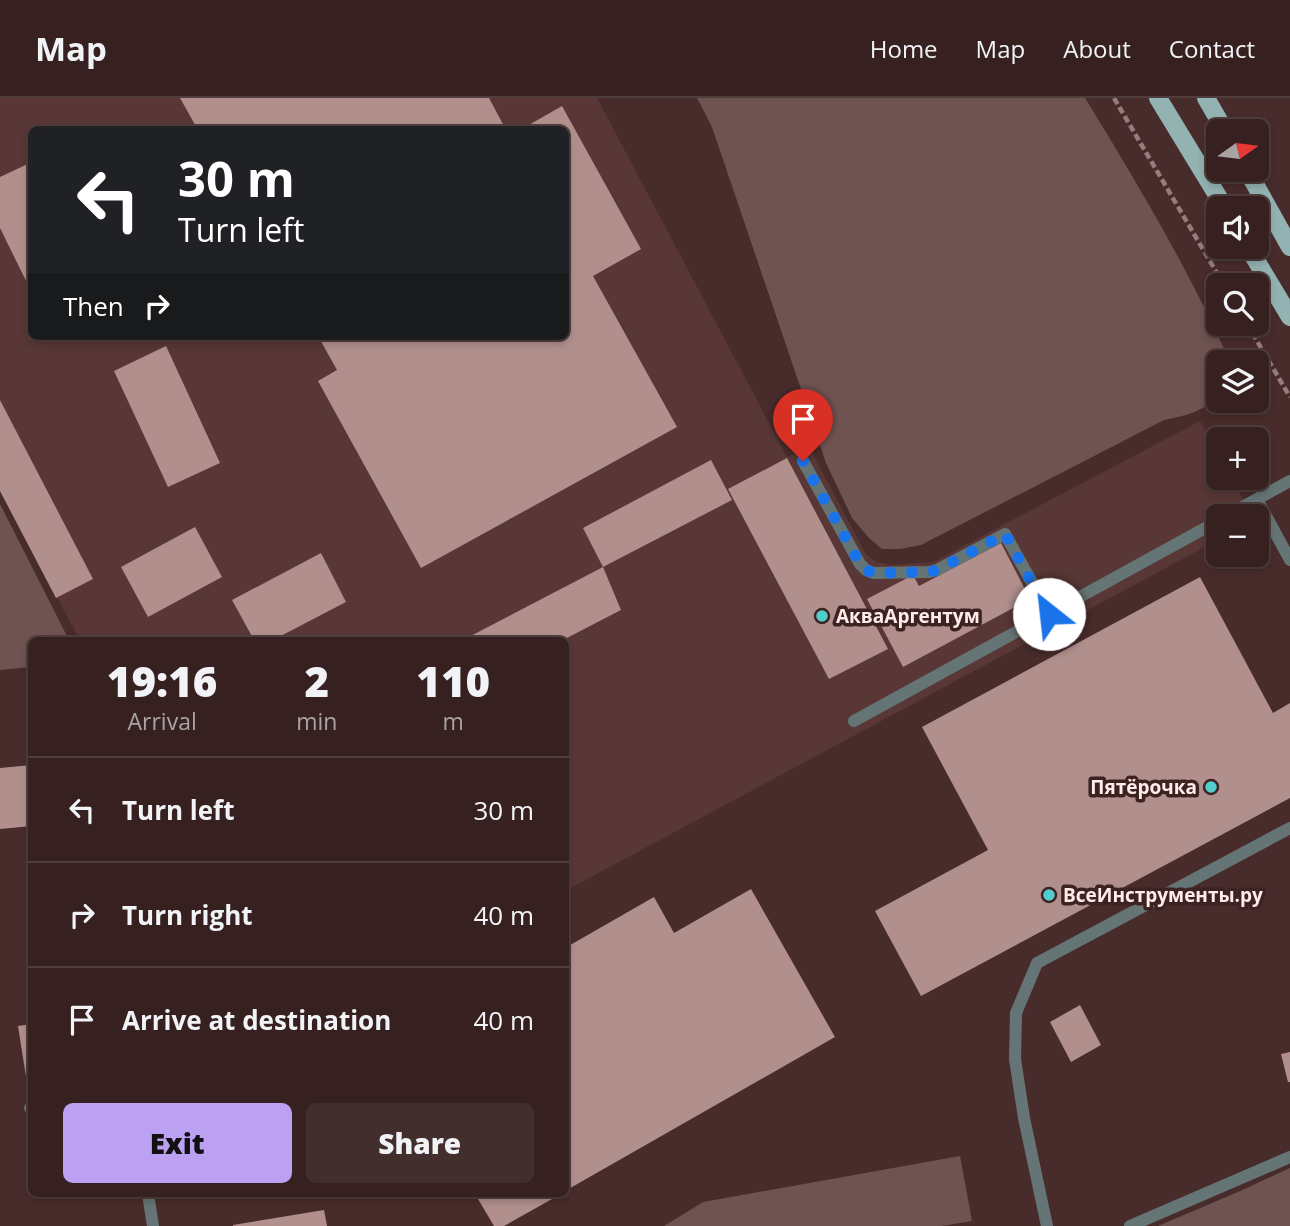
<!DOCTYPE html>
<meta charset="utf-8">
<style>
:root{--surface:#362120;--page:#412e2d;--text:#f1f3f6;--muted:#aaa3a5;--line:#503e3e;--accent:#bca0f2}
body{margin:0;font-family:"Open Sans",sans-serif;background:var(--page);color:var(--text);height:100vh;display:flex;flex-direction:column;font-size:26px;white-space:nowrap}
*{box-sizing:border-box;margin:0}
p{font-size:23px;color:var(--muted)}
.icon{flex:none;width:38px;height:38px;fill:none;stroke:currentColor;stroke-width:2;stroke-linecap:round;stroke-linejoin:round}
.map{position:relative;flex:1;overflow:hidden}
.details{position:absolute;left:28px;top:539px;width:541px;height:560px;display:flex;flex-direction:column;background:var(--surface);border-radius:10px;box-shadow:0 4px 10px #0003,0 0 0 2px var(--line)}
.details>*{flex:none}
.hud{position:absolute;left:28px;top:28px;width:541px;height:214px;border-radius:10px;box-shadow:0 4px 10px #0003,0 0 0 2px var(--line);background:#202124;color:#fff;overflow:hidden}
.needle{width:46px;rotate:76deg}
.buttons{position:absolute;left:1206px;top:21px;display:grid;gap:14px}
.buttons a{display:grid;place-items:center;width:63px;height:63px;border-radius:10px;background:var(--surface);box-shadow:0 4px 10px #0003,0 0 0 2px var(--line);font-size:35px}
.pin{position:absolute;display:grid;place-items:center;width:60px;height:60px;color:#fff;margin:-72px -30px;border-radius:50% 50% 50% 0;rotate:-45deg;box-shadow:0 0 7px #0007}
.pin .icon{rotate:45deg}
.me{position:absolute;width:77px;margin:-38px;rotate:331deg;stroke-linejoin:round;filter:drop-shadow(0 0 5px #0008)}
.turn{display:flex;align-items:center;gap:24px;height:147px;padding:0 35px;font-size:32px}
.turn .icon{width:91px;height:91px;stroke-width:2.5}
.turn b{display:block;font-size:49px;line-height:60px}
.then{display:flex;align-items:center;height:66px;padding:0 35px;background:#0003;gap:14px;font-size:26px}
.eta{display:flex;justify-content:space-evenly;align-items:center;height:119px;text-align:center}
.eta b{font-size:42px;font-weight:800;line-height:49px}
.primary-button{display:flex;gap:14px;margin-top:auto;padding:14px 35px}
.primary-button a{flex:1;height:80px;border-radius:10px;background:var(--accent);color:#111;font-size:28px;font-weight:800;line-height:80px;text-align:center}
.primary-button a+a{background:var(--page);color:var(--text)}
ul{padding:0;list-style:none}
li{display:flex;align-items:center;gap:21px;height:105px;padding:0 35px;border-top:2px solid var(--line)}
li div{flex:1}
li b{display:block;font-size:26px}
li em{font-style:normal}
header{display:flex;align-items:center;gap:42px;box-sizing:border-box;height:98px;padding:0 35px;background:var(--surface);border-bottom:2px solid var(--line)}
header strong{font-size:33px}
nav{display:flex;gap:38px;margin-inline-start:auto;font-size:24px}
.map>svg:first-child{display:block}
.built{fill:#583736;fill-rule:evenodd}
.green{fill:#6e5351}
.building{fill:#b18f8d}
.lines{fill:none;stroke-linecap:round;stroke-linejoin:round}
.path{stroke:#957d7c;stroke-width:4.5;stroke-dasharray:7 3.5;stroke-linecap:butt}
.service{stroke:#657474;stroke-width:12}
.primary{stroke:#93b2b2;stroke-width:18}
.route{stroke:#1a73e8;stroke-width:12;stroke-dasharray:0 21.6}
.poi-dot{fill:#52cdcd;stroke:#3d2222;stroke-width:2.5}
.labels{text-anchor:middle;stroke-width:7;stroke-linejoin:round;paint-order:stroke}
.poi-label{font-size:19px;font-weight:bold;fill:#feecea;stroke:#3d2222;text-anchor:start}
</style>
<header>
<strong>Map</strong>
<nav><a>Home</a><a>Map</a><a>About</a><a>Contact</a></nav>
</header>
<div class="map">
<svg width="1290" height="1128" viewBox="0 0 1290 1128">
<rect width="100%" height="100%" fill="#482c2b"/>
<path class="built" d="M 0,0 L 597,0 L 787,359 L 809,349 L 866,456 L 877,464 L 891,467 L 933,464 L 1200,323 L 1218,356 L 1218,380 L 1231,380 L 1252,418 L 1218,418 L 1218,442 L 565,793 L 565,542 L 80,542 L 0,393 ZM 32,32 L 565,32 L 565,238 L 32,238 Z"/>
<g class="green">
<path d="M 697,0 L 1085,0 C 1136,83 1186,167 1226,255 L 1228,264 L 1218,264 L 1218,299 C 1202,314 1184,318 1164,322 L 921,447 L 900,451 L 882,451 L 869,440 L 852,420 L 826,365 L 712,29 Z"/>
<path d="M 0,406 L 69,542 L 32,542 L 31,569 L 0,572 Z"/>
<path d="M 960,1058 L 972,1123 L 942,1128 L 664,1128 L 703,1104 Z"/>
<path d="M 1290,1070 L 1290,1128 L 1158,1128 L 1238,1094 Z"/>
</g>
<g class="building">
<path d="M 180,0 L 489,0 L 506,32 L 198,32 Z"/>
<path d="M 562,8 L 641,151 L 593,178 L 677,329 L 421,470 L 318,283 L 337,272 L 318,238 L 565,238 L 565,32 L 520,32 Z"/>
<path d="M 32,64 L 32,195 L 0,130 L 0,79 Z"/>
<path d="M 166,248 L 220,365 L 168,389 L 114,273 Z"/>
<path d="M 0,302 L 93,481 L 56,500 L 0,393 Z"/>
<path d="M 787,360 L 888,551 L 829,581 L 728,391 Z"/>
<path d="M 711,362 L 732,402 L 603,469 L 583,430 Z"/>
<path d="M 195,429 L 222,479 L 148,519 L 121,469 Z"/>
<path d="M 1001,445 L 1030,501 L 903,569 L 867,501 L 913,477 L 919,488 Z"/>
<path d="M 321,455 L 346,504 L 273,542 L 254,542 L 232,502 Z"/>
<path d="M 603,469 L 621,512 L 563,542 L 463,542 Z"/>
<path d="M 1200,479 L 1273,615 L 1290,605 L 1290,700 L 921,898 L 875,813 L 988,752 L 922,629 Z"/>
<path d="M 32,667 L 32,728 L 0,731 L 0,670 Z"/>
<path d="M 751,791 L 835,939 L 565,1093 L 565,850 L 654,799 L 674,835 Z"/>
<path d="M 1080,907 L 1101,947 L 1071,964 L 1050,924 Z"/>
<path d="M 32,926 L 32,984 L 27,985 L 18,928 Z"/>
<path d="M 1290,954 L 1290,984 L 1288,984 L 1281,956 Z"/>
<path d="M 475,1096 L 561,1096 L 504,1128 L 494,1128 Z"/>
<path d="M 324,1112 L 327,1128 L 233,1128 L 233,1127 Z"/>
</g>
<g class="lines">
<g class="path">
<path d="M 1114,0 L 1224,187"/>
<path d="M 1247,226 L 1290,299"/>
</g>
<g class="service">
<path d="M 803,363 L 860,466 L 866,472 L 873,475 L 929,474 L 937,472 L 1005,436 L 1049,515"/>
<path d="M 1257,401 L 1290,462"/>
<path d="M 1226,418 L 1290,383"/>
<path d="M 854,623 L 1218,423"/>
<path d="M 30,1010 L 32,1010"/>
<path d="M 148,1096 L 153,1128"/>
<path d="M 1047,1128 L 1024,1020 L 1015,961 L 1016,915 L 1037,865 L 1290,730"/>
<path d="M 1130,1128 L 1290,1059"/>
</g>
<g class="primary">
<path d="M 1158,0 L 1225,110"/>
<path d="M 1206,0 L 1225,33"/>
<path d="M 1247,72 L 1290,149"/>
<path d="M 1248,149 L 1290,219"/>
</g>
</g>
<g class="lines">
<path class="route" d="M 803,363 L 860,466 L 866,472 L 873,475 L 929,474 L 937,472 L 1005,436 L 1049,516"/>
</g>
<g class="poi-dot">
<circle cx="822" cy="518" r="7"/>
<circle cx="1211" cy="689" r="7"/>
<circle cx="1049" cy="797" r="7"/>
</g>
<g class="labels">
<g class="poi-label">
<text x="836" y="525">АкваАргентум</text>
<text x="1197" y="696" text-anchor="end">Пятёрочка</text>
<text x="1063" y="804">ВсеИнструменты.ру</text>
</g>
</g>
</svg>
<div class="buttons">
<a><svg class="needle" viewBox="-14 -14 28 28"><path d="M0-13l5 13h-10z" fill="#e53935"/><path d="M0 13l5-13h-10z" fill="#aaa3a5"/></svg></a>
<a><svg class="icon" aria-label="sound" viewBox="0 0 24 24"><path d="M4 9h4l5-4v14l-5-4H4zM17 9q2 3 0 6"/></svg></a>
<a><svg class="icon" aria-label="search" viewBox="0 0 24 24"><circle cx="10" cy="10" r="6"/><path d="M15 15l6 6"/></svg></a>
<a><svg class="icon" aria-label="layers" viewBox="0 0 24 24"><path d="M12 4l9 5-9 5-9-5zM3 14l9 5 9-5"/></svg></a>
<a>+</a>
<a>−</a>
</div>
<div class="pin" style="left:803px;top:363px;background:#d93025"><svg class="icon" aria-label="arrive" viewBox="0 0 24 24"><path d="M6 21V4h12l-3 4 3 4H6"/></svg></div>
<svg class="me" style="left:1049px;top:516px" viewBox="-20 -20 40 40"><circle r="19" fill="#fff"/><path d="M0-13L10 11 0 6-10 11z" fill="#1a73e8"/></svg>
<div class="hud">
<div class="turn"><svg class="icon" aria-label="left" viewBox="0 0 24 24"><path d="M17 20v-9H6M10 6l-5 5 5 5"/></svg><div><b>30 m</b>Turn left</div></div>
<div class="then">Then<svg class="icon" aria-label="right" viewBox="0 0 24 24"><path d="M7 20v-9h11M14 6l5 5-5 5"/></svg></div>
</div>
<section class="details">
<div class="eta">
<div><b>19:16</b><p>Arrival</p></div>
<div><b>2</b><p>min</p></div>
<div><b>110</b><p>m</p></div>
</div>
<ul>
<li><svg class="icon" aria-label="left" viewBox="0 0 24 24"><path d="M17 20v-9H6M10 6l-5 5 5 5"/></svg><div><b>Turn left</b></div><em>30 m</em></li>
<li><svg class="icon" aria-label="right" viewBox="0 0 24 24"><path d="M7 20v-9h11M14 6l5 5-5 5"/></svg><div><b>Turn right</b></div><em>40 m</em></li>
<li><svg class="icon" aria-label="arrive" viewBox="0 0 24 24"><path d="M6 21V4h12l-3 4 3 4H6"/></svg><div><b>Arrive at destination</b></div><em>40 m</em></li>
</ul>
<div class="primary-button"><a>Exit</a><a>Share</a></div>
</section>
</div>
